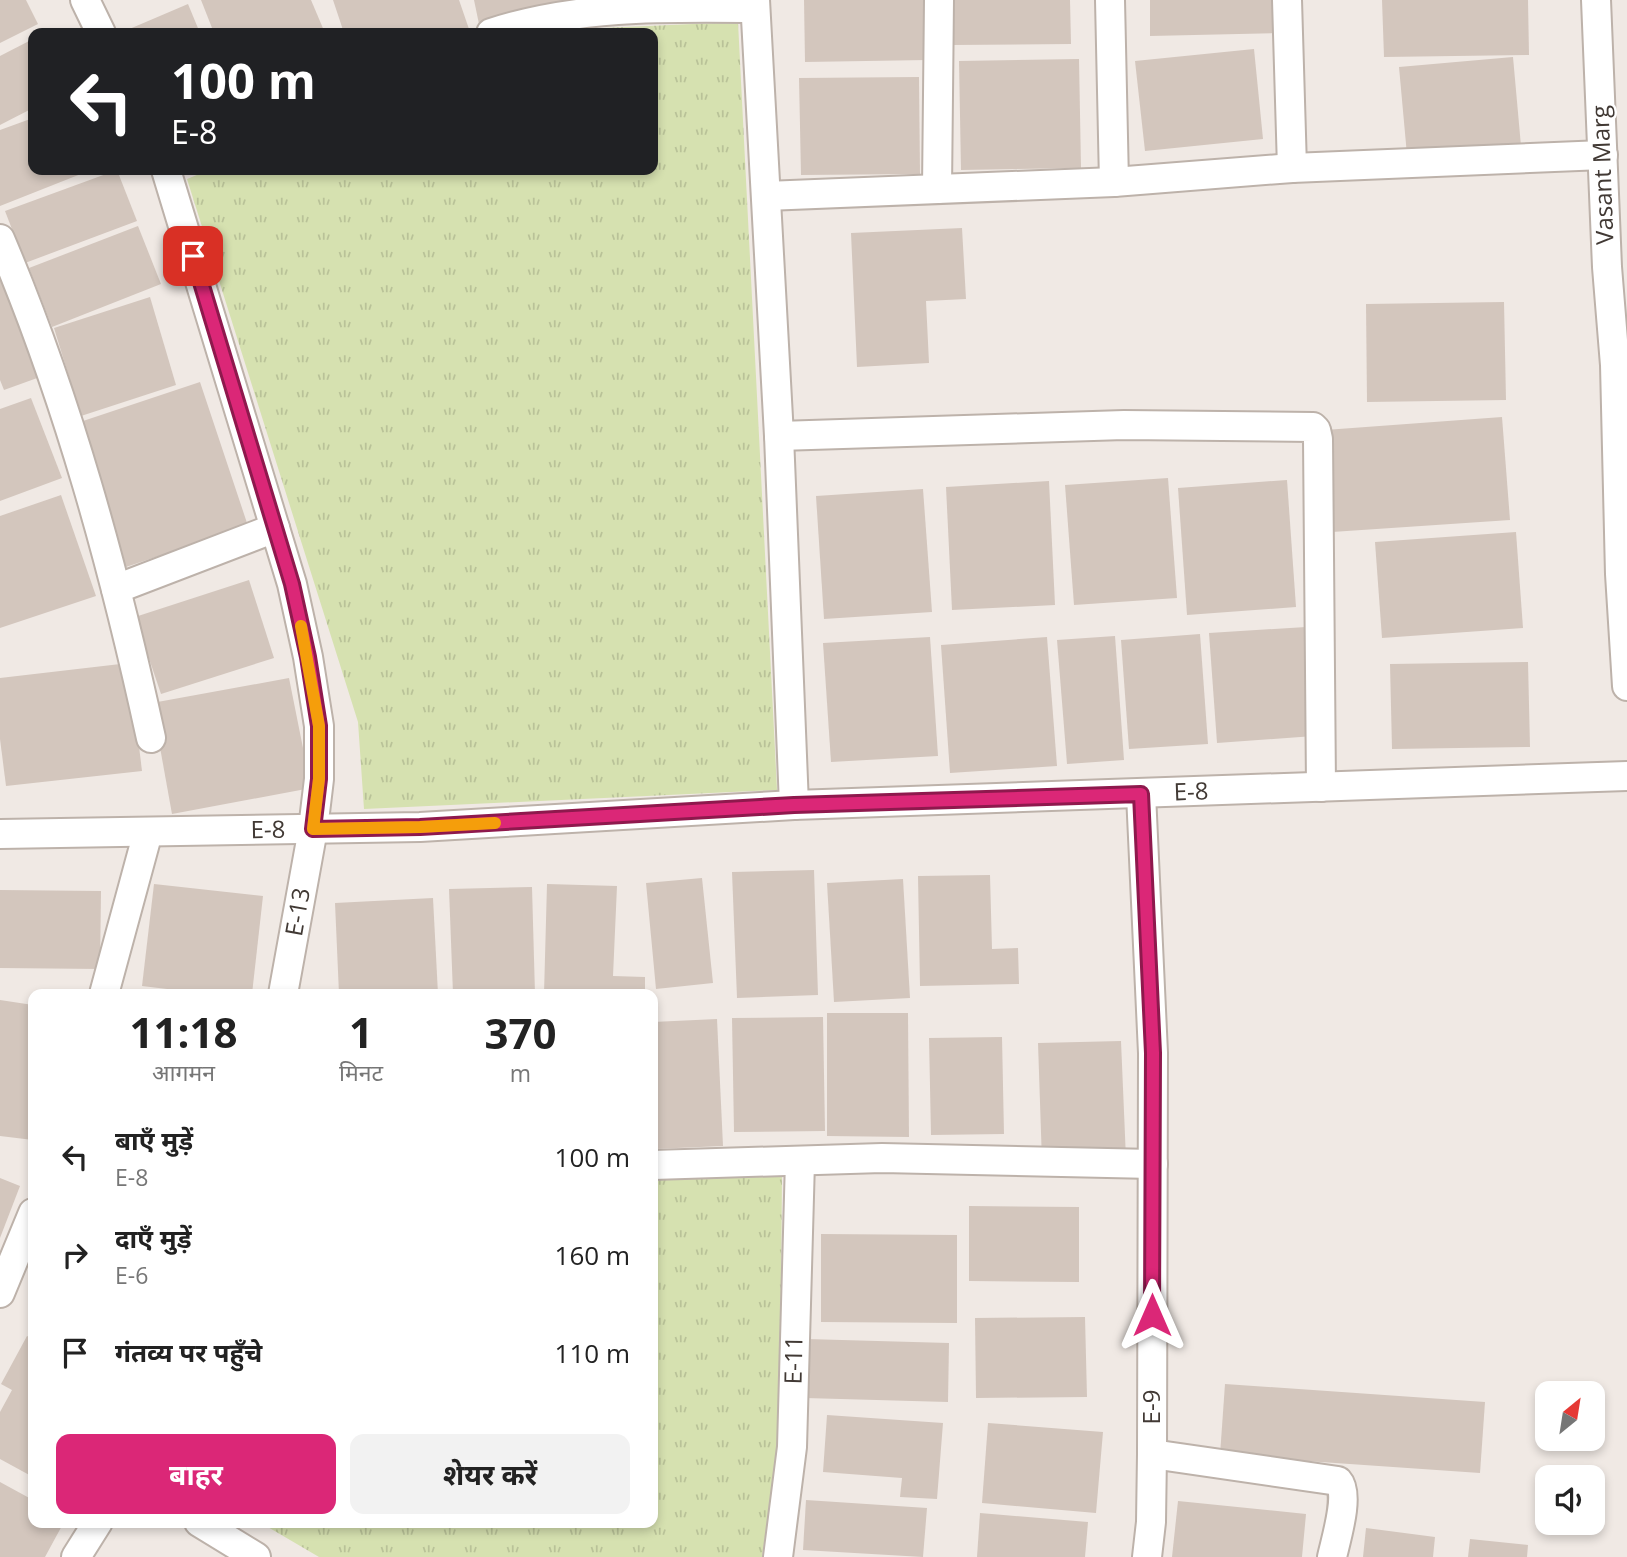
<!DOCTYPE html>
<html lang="hi">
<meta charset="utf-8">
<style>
:root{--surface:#fff;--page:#f2f2f2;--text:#222;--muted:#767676;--accent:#db2777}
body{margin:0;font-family:"Open Sans","Noto Sans Devanagari",sans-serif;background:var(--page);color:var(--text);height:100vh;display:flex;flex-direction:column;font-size:26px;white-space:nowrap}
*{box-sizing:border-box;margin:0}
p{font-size:23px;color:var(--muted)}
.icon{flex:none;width:38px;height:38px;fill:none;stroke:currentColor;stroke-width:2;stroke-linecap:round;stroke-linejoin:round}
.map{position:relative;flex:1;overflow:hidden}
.panel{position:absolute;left:28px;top:989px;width:630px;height:539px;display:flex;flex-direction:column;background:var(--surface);border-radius:14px;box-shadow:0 4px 10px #0003}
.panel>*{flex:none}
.guide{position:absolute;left:28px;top:28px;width:630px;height:147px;border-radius:14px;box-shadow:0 4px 10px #0003;background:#202124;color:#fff;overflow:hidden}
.needle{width:46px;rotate:30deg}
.buttons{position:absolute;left:1535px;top:1381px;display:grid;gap:14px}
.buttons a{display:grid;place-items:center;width:70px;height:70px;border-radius:14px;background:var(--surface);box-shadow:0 4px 10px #0003;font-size:35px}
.pin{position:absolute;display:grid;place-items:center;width:60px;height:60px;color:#fff;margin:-30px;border-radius:14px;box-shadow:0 4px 10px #0006}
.me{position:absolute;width:77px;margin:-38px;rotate:0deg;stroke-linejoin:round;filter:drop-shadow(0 0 5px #0008)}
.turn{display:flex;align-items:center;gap:24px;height:147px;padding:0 28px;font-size:32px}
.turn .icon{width:91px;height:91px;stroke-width:2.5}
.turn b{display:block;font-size:49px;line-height:60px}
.eta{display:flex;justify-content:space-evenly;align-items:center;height:119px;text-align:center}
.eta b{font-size:42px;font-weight:700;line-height:49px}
.cta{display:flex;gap:14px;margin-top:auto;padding:14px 28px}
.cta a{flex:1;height:80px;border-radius:14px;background:var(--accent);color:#fff;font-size:28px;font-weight:700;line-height:80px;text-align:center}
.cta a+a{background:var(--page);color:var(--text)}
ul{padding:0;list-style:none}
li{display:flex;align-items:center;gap:21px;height:98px;padding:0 28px}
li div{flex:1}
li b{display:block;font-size:26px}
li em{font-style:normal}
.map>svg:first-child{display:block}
.park{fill:url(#park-tufts)}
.building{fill:#d3c6bd}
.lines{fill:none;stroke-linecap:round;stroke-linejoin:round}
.street-casing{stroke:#bdb2aa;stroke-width:32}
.street{stroke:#fff;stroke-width:28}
.route-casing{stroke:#8e194d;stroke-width:18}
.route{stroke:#db2777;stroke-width:12}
.slow{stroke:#f59e0b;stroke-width:12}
.labels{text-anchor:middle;stroke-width:5;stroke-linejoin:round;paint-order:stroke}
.street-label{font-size:24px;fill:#413934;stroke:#fff}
</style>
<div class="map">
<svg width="1627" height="1557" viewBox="0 0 1627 1557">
<defs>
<pattern id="park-tufts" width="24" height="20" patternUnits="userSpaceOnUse" patternTransform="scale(1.75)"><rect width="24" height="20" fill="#d6e1b0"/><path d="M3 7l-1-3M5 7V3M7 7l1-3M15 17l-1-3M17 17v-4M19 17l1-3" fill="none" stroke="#b9c298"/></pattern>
</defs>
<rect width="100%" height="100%" fill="#f0e9e4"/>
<g class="park">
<path d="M 738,22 L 777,790 L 364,809 L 358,722 L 187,179 L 209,170 L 653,170 L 653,33 L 547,33 L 558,30 Z"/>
<path d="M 782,1172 L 780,1435 L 762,1557 L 319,1557 L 261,1523 L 653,1522 L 653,1174 Z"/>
</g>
<g class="building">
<path d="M 0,0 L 26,0 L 38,24 L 0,43 Z"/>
<path d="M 201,0 L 311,0 L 325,33 L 214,33 Z"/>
<path d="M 333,0 L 459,0 L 469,29 L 457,33 L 344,33 Z"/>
<path d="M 474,0 L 579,0 L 579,2 L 479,24 Z"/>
<path d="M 804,0 L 926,0 L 927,60 L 805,62 Z"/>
<path d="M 951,0 L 1070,0 L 1071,44 L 951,45 Z"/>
<path d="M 1150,0 L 1281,0 L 1282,33 L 1150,36 Z"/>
<path d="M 1382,0 L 1528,0 L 1529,55 L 1384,57 Z"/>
<path d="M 188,4 L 200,33 L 120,33 Z"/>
<path d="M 33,39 L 33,108 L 0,125 L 0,56 Z"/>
<path d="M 1254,49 L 1263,139 L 1145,151 L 1135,61 Z"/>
<path d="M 1513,57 L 1521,146 L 1407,155 L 1399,67 Z"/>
<path d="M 1079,59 L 1081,168 L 961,170 L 959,61 Z"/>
<path d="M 919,77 L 920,174 L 801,175 L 799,78 Z"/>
<path d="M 33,118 L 33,170 L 91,170 L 0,206 L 0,130 Z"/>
<path d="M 117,170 L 137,221 L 25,263 L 5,211 Z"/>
<path d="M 138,226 L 161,284 L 52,327 L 29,268 Z"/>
<path d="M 962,228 L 966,299 L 926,301 L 929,363 L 857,367 L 851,233 Z"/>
<path d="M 0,273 L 40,377 L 4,390 L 0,380 Z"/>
<path d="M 150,297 L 176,385 L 81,416 L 54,328 Z"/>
<path d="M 1504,302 L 1506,400 L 1367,402 L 1366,304 Z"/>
<path d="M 200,382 L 248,526 L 126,567 L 77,423 Z"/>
<path d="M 31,398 L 62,478 L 0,501 L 0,409 Z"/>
<path d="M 1502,417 L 1510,520 L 1332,532 L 1325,430 Z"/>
<path d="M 1168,478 L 1177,598 L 1074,605 L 1065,485 Z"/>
<path d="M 1287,480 L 1296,607 L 1187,615 L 1178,488 Z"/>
<path d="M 1049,481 L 1055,605 L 952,610 L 946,487 Z"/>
<path d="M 923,489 L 932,612 L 824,619 L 816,496 Z"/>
<path d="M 61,495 L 96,596 L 0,628 L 0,516 Z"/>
<path d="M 1516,532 L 1523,628 L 1382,638 L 1375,542 Z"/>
<path d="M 249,580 L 274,658 L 161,694 L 135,617 Z"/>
<path d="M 1306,627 L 1314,736 L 1217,743 L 1209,633 Z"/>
<path d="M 1200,634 L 1208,744 L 1129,749 L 1121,640 Z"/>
<path d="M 1115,636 L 1124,760 L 1067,764 L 1057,640 Z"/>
<path d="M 930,637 L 938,756 L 831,762 L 823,643 Z"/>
<path d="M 1047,637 L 1057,766 L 950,773 L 941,645 Z"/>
<path d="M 1528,662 L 1530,747 L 1392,749 L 1390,664 Z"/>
<path d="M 129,663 L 142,771 L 6,786 L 0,739 L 0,678 Z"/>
<path d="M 289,678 L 311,788 L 172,814 L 152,703 Z"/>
<path d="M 814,870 L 818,995 L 737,998 L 732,872 Z"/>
<path d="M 990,875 L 992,949 L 1018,948 L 1019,984 L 920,986 L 918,876 Z"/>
<path d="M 702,878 L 713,983 L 656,989 L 646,883 Z"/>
<path d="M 903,879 L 910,998 L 834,1002 L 827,883 Z"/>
<path d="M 154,884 L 263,896 L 252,994 L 209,994 L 142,986 Z"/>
<path d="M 547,884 L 617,886 L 613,976 L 645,977 L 645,994 L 544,994 Z"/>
<path d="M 532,887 L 535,994 L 453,994 L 449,889 Z"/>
<path d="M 0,890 L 101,891 L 100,969 L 0,968 Z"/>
<path d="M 433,898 L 438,994 L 339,994 L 335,903 Z"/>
<path d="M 0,1000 L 33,1005 L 33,1140 L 0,1136 Z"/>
<path d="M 827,1013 L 908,1013 L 909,1137 L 827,1136 Z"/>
<path d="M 823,1017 L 825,1131 L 734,1132 L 732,1018 Z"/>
<path d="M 717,1019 L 723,1146 L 653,1149 L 653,1022 Z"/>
<path d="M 1002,1037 L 1004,1134 L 931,1135 L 929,1038 Z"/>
<path d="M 1121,1041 L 1126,1159 L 1042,1162 L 1038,1043 Z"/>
<path d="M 0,1178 L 20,1186 L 0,1238 Z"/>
<path d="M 969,1206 L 1079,1207 L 1079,1282 L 969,1281 Z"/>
<path d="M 821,1234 L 957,1235 L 957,1323 L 821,1322 Z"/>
<path d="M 1085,1317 L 1087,1397 L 976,1398 L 975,1318 Z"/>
<path d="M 27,1336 L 33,1339 L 33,1477 L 0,1459 L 0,1412 L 12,1390 L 1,1384 Z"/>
<path d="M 806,1339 L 949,1343 L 948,1402 L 805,1398 Z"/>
<path d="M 1225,1384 L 1485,1402 L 1480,1473 L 1220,1455 Z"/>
<path d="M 827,1415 L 943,1423 L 937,1499 L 900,1497 L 902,1478 L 823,1472 Z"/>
<path d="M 988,1423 L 1103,1432 L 1096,1513 L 982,1503 Z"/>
<path d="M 0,1482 L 33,1500 L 33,1522 L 64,1522 L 45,1557 L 0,1557 Z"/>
<path d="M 806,1500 L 927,1508 L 923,1557 L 803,1550 Z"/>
<path d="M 1178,1501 L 1306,1514 L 1302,1557 L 1172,1557 Z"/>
<path d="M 980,1513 L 1088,1522 L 1085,1557 L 977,1557 Z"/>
<path d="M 1366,1528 L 1435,1537 L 1433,1557 L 1363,1557 Z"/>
<path d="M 1470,1539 L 1528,1545 L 1527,1557 L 1468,1557 Z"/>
</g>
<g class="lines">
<defs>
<g id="street">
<path d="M 85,0 L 101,33"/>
<path d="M 755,0 L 779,436 L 794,805"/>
<path d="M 1110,0 L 1114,182"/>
<path d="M 1287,0 L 1292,168"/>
<path d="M 1596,0 L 1607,267 L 1615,365 L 1620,574 L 1627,686"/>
<path d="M 491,33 C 577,5 666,7 755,8"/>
<path d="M 166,170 L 292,584 L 308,657 L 319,726 L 319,779 L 313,829 L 283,994"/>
<path d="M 937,189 L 939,0"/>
<path d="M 766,196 L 1114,182 L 1292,168 L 1603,155"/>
<path d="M 0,239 C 68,399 114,568 151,738"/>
<path d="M 779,436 L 1124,425 L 1313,427 L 1316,430 L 1318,439 L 1321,787"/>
<path d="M 116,589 L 275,528"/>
<path d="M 1141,794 L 1153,1053 L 1152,1454 L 1151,1522 L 1147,1557"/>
<path d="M 0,834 L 420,827 L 794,805 L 1627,776"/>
<path d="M 104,994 L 148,832"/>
<path d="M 653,1165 L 882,1158 L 1153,1164"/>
<path d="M 0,1293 L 33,1213"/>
<path d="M 1152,1454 L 1338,1481 C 1350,1494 1336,1539 1332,1557"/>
<path d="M 199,1522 L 256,1557"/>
<path d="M 76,1557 L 98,1522"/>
<path d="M 778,1557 L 792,1447 L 800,1161"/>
</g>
</defs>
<use href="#street" class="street-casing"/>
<use href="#street" class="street"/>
</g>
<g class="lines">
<defs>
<path id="route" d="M 193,256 L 292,584 L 308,657 L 319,726 L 319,779 L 313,829 L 420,827 L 794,805 L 1141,794 L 1153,1053 L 1152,1315"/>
</defs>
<use href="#route" class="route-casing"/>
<use href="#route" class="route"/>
<path class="slow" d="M 301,626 L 319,726 L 319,779 L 313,829 L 420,827 L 495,823"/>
</g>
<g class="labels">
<g class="street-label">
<text transform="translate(1603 175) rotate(-92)" y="8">Vasant Marg</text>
<text transform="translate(1191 792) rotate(-2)" y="8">E-8</text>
<text transform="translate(268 830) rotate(-1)" y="8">E-8</text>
<text transform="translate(298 912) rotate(-80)" y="8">E-13</text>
<text transform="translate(794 1360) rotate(-89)" y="8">E-11</text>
<text transform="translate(1152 1407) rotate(-90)" y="8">E-9</text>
</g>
</g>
</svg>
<div class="buttons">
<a><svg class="needle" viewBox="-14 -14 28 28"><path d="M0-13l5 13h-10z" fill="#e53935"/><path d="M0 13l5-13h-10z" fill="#767676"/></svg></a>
<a><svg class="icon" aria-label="sound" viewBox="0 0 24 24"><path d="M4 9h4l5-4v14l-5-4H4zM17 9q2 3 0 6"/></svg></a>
</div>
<div class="pin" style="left:193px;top:256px;background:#d93025"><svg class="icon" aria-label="arrive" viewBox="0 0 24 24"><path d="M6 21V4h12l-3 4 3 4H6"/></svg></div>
<svg class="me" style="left:1152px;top:1315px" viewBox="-20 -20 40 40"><path d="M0-17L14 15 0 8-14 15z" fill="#db2777" stroke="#fff" stroke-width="4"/></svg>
<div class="guide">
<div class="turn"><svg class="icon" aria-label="left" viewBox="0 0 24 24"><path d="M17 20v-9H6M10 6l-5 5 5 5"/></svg><div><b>100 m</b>E-8</div></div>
</div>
<section class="panel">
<div class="eta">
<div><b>11:18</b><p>आगमन</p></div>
<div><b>1</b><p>मिनट</p></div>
<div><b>370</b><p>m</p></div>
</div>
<ul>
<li><svg class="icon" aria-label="left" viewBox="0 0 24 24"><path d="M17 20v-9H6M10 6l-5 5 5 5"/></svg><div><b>बाएँ मुड़ें</b><p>E-8</p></div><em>100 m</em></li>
<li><svg class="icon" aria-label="right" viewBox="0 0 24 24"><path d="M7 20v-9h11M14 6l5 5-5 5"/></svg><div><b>दाएँ मुड़ें</b><p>E-6</p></div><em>160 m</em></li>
<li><svg class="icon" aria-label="arrive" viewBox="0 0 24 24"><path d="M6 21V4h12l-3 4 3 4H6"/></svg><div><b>गंतव्य पर पहुँचे</b></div><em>110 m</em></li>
</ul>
<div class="cta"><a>बाहर</a><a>शेयर करें</a></div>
</section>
</div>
